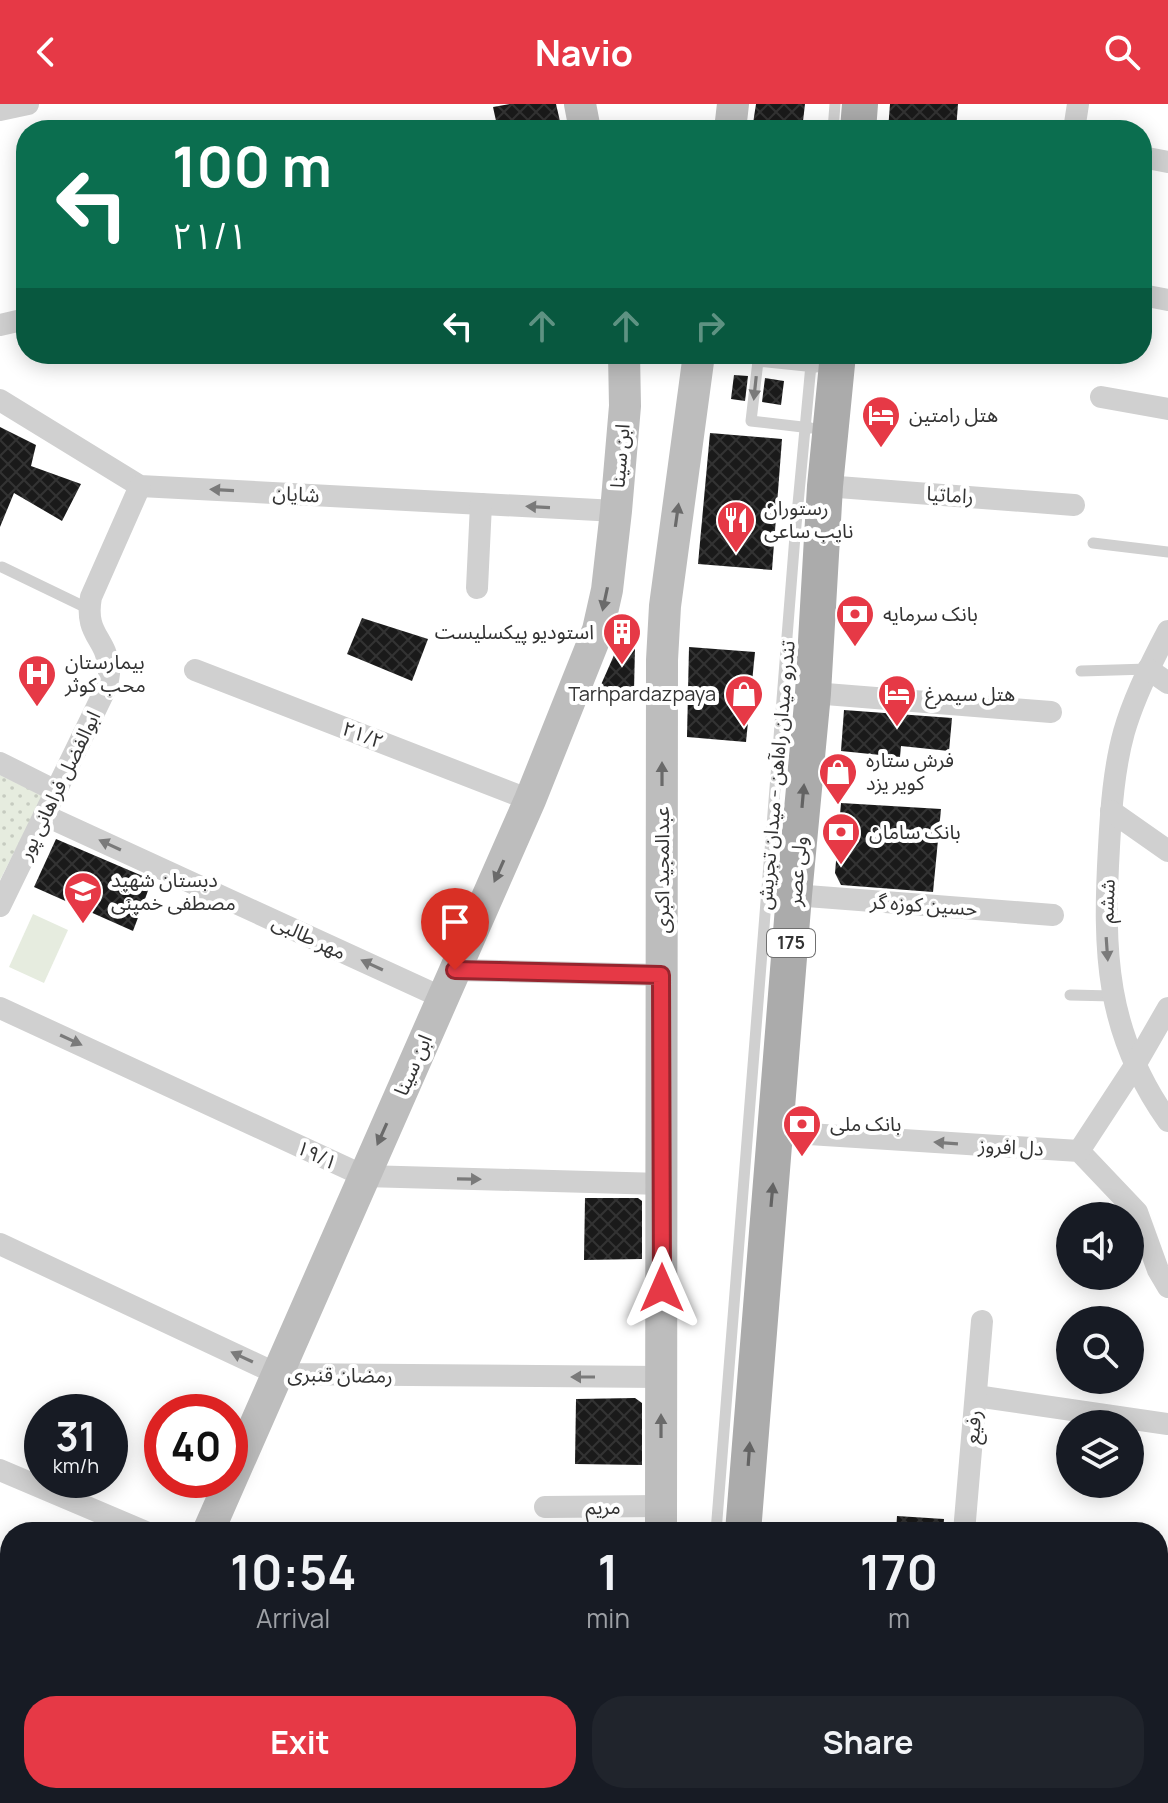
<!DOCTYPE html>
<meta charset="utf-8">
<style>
:root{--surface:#171b24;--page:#20242c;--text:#f1f3f6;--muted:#9ea1a6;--accent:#e63946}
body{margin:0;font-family:Manrope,"Noto Sans Arabic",sans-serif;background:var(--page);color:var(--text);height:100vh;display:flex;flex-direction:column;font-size:30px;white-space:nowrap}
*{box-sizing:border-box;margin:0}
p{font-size:26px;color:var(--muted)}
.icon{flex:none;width:44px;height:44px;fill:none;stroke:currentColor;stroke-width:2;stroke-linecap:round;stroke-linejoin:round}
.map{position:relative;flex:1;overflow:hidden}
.sheet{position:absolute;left:0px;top:1418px;width:1168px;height:282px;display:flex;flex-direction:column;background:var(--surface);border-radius:32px 32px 0 0;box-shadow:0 4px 20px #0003}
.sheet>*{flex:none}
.guide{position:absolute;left:16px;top:16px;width:1136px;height:244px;border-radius:32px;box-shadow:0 4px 20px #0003;background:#0b6e4f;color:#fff;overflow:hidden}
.buttons{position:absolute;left:1056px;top:1098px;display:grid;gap:16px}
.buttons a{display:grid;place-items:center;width:88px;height:88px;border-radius:50%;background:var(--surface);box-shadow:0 4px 20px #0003;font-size:40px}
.speed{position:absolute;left:24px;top:1290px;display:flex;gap:16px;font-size:40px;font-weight:700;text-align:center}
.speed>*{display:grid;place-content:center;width:104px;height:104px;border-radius:50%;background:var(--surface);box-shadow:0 4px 20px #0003;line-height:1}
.speed small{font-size:20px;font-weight:400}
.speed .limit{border:12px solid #d22;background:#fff;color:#111}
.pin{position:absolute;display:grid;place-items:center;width:68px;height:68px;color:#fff;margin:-82px -34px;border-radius:50% 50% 50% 0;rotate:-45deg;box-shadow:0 0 8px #0007}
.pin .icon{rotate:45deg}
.me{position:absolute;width:88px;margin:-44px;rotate:0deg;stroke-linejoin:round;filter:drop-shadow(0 0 6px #0008)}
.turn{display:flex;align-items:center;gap:28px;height:168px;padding:0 24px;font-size:36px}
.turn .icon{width:104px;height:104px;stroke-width:2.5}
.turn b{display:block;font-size:56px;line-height:68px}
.lanes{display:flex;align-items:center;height:76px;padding:0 24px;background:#0003;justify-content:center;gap:40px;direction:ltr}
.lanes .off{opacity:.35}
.eta{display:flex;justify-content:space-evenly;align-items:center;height:136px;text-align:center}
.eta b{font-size:48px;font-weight:700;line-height:56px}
.action{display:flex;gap:16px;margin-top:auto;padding:16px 24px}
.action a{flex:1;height:92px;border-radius:32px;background:var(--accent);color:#fff;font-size:32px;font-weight:700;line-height:92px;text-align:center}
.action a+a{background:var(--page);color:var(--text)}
header{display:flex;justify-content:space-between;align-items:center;height:104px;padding:0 24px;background:var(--accent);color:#fff;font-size:36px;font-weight:700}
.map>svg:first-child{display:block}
.green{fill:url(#green-dots)}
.pitch{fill:#e6ecdf}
.building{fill:url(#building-cross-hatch)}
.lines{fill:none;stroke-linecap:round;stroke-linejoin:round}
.lane{stroke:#d0d0d0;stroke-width:11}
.street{stroke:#d0d0d0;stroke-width:22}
.secondary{stroke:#bdbdbd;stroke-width:32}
.primary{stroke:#ababab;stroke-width:36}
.oneway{fill:#7a7a7a}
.oneway2{fill:#6a6a6a}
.oneway3{fill:#636363}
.route-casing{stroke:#96252e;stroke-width:20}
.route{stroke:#e63946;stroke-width:14}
.labels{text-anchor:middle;stroke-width:8;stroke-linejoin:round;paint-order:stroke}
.shield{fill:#fff;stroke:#707070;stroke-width:2}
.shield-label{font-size:18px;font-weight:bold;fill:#333}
.poi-label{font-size:20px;fill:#333;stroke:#fff;text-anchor:start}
.street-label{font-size:20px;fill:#333;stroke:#fff}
</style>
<header><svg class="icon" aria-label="back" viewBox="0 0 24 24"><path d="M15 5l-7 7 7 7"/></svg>Navio<svg class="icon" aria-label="search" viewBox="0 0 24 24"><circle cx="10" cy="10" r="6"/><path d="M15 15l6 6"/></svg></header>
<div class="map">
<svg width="1168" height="1699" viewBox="0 0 1168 1699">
<defs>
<pattern id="green-dots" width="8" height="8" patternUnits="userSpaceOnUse" patternTransform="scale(2)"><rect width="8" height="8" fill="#e6ecdf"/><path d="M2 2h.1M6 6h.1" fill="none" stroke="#c6cbc0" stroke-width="1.8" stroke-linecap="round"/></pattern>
<pattern id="building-cross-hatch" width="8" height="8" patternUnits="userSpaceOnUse" patternTransform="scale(2)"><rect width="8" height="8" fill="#1a1a1a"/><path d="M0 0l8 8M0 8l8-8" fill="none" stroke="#333"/></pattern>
</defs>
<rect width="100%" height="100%" fill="#fff"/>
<path class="green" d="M 0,671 L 43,692 L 0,776 Z"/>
<path class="pitch" d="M 33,810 L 68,826 L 44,879 L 9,863 Z"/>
<g class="building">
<path d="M 510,0 L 556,0 L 562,26 L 498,26 L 493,3 Z"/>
<path d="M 756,0 L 805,0 L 802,26 L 752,26 Z"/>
<path d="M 890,0 L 958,0 L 956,26 L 888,26 Z"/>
<path d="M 734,271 L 748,272 L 745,297 L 731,295 Z"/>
<path d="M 765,274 L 784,277 L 781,301 L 762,298 Z"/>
<path d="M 0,323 L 36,341 L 31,362 L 81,380 L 62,417 L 14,389 L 0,423 Z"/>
<path d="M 710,329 L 782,335 L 772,466 L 698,460 Z"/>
<path d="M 362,514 L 428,535 L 412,577 L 347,550 Z"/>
<path d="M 622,533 L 635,543 L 634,587 L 600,583 Z"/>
<path d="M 689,543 L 755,548 L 746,638 L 687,633 Z"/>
<path d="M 844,606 L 952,614 L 949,647 L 901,642 L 900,653 L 841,647 Z"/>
<path d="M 841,699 L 941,705 L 933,788 L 841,781 L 835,769 Z"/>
<path d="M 56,735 L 152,776 L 133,827 L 34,783 Z"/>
<path d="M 585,1094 L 638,1094 L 642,1097 L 642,1155 L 584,1156 Z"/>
<path d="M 635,1294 L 642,1299 L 642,1361 L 575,1360 L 576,1295 Z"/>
<path d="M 897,1412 L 944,1415 L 943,1428 L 896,1428 Z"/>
</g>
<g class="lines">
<g class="lane">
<path d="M 833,26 L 835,0"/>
<path d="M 811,324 L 751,317 L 758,257 L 816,263"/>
<path d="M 1093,439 L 1168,448"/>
<path d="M 2,463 L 89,505"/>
<path d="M 1081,567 L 1148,565"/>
<path d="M 1070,891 L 1113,892"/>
<path d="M 716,1428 L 795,432 L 812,250"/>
<path d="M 285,1699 L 286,1693 L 366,1699"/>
<path d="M 698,1699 L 699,1690"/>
</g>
<g class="street">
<path d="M 0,6 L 28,0"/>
<path d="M 1074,26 L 1078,0"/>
<path d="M 1142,53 L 1168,58"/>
<path d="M 1142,191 L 1168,196"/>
<path d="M 0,221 L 26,215"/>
<path d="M 1101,293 L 1168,305"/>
<path d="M 0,296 L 140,382 L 616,407"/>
<path d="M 825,382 L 1074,401"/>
<path d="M 477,484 L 481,400"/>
<path d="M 1168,527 C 1151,559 1134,593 1124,628 C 1114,664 1111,705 1109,743 C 1103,847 1105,928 1168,1017"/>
<path d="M 1148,565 L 1168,579"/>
<path d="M 195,566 L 530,696"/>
<path d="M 813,589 L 1051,608"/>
<path d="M 0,659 L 56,687"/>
<path d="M 1111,707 L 1168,747"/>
<path d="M 44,711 L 443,894"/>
<path d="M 794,791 L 1053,811"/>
<path d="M 0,802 L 106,584 C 108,577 110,570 109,564 C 106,533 84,531 91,493 L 140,382"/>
<path d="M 455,866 L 661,871"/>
<path d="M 0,904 L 364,1072 L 662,1080"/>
<path d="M 777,1028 L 1079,1047 L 1137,1108 L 1158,1166 L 1168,1183"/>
<path d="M 1079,1047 L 1134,963 L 1168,904"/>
<path d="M 0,1140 L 277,1270 L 661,1273"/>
<path d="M 976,1292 L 1168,1320"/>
<path d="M 0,1366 L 146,1428"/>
<path d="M 545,1403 L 661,1402"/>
<path d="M 964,1428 L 982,1217"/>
<path d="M 0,1563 L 10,1566"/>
<path d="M 208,1699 L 209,1690"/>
</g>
<g class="secondary">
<path d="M 580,0 L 585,26"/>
<path d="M 730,26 L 733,0"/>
<path d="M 208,1428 L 530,696 L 598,526 L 607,486 L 616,407 L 625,302 L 624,250"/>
<path d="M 661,1428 L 662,556 L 665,502 L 699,250"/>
<path d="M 89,1699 L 93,1690"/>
<path d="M 655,1699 L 655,1690"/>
</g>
<g class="primary">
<path d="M 858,26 L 860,0"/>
<path d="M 743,1428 L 794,791 L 813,589 L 825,382 L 838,250"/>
<path d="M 723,1699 L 724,1690"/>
</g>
</g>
<defs><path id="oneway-solid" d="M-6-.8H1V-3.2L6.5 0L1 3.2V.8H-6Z" transform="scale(2)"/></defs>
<g class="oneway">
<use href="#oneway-solid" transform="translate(755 284) rotate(96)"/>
<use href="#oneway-solid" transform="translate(222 386) rotate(-177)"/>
<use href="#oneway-solid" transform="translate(538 403) rotate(-177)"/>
<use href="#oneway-solid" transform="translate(110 741) rotate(-155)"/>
<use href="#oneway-solid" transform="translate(1107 845) rotate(86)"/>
<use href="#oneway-solid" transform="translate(372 861) rotate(-155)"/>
<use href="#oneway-solid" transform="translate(71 936) rotate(25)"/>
<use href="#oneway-solid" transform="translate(946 1039) rotate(-176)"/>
<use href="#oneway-solid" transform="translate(469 1075) rotate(1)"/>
<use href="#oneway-solid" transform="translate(242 1253) rotate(-155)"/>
<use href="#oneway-solid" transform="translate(583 1273) rotate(-180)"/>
</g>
<g class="oneway2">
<use href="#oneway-solid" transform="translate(677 411) rotate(-82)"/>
<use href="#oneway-solid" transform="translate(605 495) rotate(102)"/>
<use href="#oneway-solid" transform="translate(662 670) rotate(-90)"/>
<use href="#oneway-solid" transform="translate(499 767) rotate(114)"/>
<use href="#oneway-solid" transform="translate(382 1030) rotate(114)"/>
<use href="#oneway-solid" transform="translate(661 1322) rotate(-90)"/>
</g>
<g class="oneway3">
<use href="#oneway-solid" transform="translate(803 692) rotate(-85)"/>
<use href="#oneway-solid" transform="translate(772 1091) rotate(-85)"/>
<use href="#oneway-solid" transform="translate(749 1350) rotate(-86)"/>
</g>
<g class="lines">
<defs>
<path id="route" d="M 455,866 L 661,871 L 662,1184"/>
</defs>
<use href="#route" class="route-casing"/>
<use href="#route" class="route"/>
</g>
<defs>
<symbol id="hotel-pin" viewBox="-11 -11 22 30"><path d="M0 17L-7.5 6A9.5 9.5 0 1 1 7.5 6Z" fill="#e63946" stroke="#fff"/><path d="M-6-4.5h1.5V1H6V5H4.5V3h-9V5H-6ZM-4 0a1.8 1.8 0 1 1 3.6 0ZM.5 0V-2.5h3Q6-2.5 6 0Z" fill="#fff"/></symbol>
<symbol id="restaurant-pin" viewBox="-11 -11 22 30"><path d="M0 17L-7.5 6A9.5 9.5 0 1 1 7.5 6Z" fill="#e63946" stroke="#fff"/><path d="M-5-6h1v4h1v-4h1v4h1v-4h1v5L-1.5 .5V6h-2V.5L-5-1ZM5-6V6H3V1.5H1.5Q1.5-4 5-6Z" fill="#fff"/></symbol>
<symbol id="bank-pin" viewBox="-11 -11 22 30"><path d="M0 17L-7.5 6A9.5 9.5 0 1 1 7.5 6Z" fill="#e63946" stroke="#fff"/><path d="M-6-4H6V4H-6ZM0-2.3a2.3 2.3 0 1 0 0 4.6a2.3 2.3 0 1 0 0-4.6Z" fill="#fff"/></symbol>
<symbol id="building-pin" viewBox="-11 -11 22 30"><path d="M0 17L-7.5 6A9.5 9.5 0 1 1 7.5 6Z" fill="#e63946" stroke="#fff"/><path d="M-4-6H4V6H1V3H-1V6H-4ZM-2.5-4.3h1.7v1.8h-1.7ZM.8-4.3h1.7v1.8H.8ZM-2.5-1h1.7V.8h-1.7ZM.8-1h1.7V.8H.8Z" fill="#fff"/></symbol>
<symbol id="hospital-pin" viewBox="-11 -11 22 30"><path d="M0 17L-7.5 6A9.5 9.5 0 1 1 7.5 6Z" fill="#e63946" stroke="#fff"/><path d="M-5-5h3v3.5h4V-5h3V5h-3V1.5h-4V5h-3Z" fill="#fff"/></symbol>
<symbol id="shop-pin" viewBox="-11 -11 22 30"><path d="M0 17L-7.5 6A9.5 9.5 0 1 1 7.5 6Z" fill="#e63946" stroke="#fff"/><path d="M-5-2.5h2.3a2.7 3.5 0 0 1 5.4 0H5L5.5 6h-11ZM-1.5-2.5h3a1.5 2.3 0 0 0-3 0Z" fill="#fff"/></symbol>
<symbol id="school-pin" viewBox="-11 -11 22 30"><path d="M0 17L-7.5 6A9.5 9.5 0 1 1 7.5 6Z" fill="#e63946" stroke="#fff"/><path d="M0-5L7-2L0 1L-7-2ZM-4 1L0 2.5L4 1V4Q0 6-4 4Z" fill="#fff"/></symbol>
</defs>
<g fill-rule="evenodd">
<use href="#hotel-pin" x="859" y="289" width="44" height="60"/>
<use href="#restaurant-pin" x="714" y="394" width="44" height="60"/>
<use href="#bank-pin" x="833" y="488" width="44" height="60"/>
<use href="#building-pin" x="600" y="506" width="44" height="60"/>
<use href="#hospital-pin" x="15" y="548" width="44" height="60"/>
<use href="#shop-pin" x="722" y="568" width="44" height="60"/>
<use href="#hotel-pin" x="875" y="568" width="44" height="60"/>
<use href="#shop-pin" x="816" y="646" width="44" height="60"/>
<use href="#bank-pin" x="819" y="706" width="44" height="60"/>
<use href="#school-pin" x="61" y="765" width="44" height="60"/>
<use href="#bank-pin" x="780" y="998" width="44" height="60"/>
</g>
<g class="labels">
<rect class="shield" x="767" y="825" width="48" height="28" rx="6"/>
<g class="shield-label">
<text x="791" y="845">175</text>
</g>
<g class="poi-label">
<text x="909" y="318">هتل رامتین</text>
<text x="764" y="411">رستوران<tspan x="764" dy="23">نایب ساعی</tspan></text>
<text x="883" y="517">بانک سرمایه</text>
<text x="594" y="535" text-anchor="end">استودیو پیکسلیست</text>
<text x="65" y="565">بیمارستان<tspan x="65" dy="23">محب کوثر</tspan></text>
<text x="716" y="597" text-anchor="end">Tarhpardazpaya</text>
<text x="925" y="597">هتل سیمرغ</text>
<text x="866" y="663">فرش ستاره<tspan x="866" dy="23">کویر یزد</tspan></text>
<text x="869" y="735">بانک سامان</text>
<text x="111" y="783">دبستان شهید<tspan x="111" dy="23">مصطفی خمینی</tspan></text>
<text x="830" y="1027">بانک ملی</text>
</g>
<g class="street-label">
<text transform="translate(620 352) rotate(-85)" y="7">ابن سینا</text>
<text transform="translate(296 390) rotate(3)" y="7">شایان</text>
<text transform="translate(950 391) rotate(4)" y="7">راماتیا</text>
<text transform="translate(363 631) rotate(21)" y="7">۲۱/۲</text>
<text transform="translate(776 671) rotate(-85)" y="7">تندرو میدان راه‌آهن - میدان تجریش</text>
<text transform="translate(59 681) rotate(-64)" y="7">ابوالفضل فراهانی پور</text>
<text transform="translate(662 766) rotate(-90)" y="7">عبدالمجید اکبری</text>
<text transform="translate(797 767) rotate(-85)" y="7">ولی عصر</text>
<text transform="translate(1107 797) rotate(-88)" y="7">ششم</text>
<text transform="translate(924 801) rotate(4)" y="7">حسین کوزه گر</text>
<text transform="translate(309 833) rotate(25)" y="7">مهر طالبی</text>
<text transform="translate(413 961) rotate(-66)" y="7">ابن سینا</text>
<text transform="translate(1011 1043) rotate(3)" y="7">دل افروز</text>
<text transform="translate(317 1051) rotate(25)" y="7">۱۹/۱</text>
<text transform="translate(340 1271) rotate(1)" y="7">رمضان قنبری</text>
<text transform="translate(973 1323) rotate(-85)" y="7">رفیع</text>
<text transform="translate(603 1403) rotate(-1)" y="7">مریم</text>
</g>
</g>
</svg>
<div class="buttons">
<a><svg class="icon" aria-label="sound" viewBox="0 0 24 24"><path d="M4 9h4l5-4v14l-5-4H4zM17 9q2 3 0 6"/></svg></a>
<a><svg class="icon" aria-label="search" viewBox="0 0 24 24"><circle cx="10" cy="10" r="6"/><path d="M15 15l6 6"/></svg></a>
<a><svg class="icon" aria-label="layers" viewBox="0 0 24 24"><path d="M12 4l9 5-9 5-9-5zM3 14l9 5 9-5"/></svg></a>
</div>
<div class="speed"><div>31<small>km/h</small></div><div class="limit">40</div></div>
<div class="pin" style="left:455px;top:866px;background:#d93025"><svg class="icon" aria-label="arrive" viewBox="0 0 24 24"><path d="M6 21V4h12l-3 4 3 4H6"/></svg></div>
<svg class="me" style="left:662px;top:1184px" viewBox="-20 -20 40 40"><path d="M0-17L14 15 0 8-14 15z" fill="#e63946" stroke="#fff" stroke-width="4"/></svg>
<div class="guide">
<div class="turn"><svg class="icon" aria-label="left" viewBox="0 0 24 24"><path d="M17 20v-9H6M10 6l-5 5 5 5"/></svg><div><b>100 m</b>۲۱/۱</div></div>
<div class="lanes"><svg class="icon" aria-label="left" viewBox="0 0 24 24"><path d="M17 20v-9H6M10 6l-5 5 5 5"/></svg><svg class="icon off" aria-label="ahead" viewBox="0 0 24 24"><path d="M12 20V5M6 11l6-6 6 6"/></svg><svg class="icon off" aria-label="ahead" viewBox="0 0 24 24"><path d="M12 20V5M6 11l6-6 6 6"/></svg><svg class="icon off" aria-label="right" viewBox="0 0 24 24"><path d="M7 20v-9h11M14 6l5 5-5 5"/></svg></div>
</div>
<section class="sheet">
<div class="eta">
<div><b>10:54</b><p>Arrival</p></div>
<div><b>1</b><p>min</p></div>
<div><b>170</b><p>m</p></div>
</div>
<div class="action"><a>Exit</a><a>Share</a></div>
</section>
</div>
